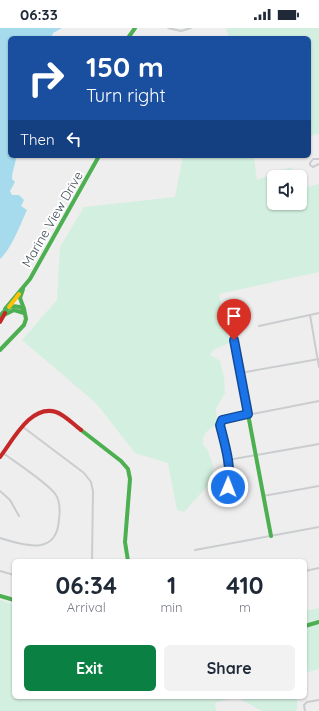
<!DOCTYPE html>
<style>
:root{--surface:#fff;--page:#f2f2f3;--text:#1f2937;--muted:#747a83;--accent:#0b8043}
body{margin:0;font-family:Quicksand,sans-serif;background:var(--page);color:var(--text);height:100vh;display:flex;flex-direction:column;font-size:15px;white-space:nowrap}
*{box-sizing:border-box;margin:0}
p{font-size:13px;color:var(--muted)}
.icon{flex:none;width:22px;height:22px;fill:none;stroke:currentColor;stroke-width:2;stroke-linecap:round;stroke-linejoin:round}
.map{position:relative;flex:1;overflow:hidden}
.details{position:absolute;left:12px;top:531px;width:295px;height:140px;display:flex;flex-direction:column;background:var(--surface);border-radius:6px;box-shadow:0 1px 3px #0004}
.details>*{flex:none}
.banner{position:absolute;left:8px;top:8px;width:303px;height:122px;border-radius:6px;box-shadow:0 1px 3px #0004;background:#1a4fa0;color:#fff;overflow:hidden}
.controls{position:absolute;left:267px;top:142px;display:grid;gap:8px}
.controls a{display:grid;place-items:center;width:40px;height:40px;border-radius:6px;background:var(--surface);box-shadow:0 1px 3px #0004;font-size:20px}
.pin{position:absolute;display:grid;place-items:center;width:34px;height:34px;color:#fff;margin:-41px -17px;border-radius:50% 50% 50% 0;rotate:-45deg;box-shadow:0 0 4px #0007}
.pin .icon{rotate:45deg}
.me{position:absolute;width:44px;margin:-22px;rotate:1deg;stroke-linejoin:round;filter:drop-shadow(0 0 3px #0008)}
.turn{display:flex;align-items:center;gap:14px;height:84px;padding:0 12px;font-size:18px}
.turn .icon{width:52px;height:52px;stroke-width:2.5}
.turn b{display:block;font-size:28px;line-height:34px}
.then{display:flex;align-items:center;height:38px;padding:0 12px;background:#0003;gap:8px;font-size:15px}
.eta{display:flex;justify-content:space-evenly;align-items:center;height:68px;text-align:center}
.eta b{font-size:24px;font-weight:700;line-height:28px}
.button{display:flex;gap:8px;margin-top:auto;padding:8px 12px}
.button a{flex:1;height:46px;border-radius:6px;background:var(--accent);color:#fff;font-size:16px;font-weight:700;line-height:46px;text-align:center}
.button a+a{background:var(--page);color:var(--text)}
.status{display:flex;justify-content:space-between;align-items:center;height:28px;padding:0 20px;background:var(--surface);direction:ltr}
.status svg{height:11px;fill:currentColor}
.map>svg:first-child{display:block}
.green{fill:#d2efdf}
.water{fill:#a6daed}
.lines{fill:none;stroke-linecap:round;stroke-linejoin:round}
.street{stroke:#cacdcf;stroke-width:2}
.fast{stroke:#4caf50;stroke-width:4}
.slow{stroke:#ffc107;stroke-width:4}
.jam{stroke:#c62828;stroke-width:4}
.route-casing{stroke:#114b97;stroke-width:10}
.route{stroke:#1a73e8;stroke-width:7}
.labels{text-anchor:middle;stroke-width:4;stroke-linejoin:round;paint-order:stroke}
.street-label{font-size:13px;fill:#45505b;stroke:#fff}
</style>
<div class="status"><b>06:33</b><svg viewBox="0 0 49 12"><path d="M0 12V9h3v3zM5 12V6h3v6zM10 12V3h3v9zM15 12V0h3v12zM26 1h20v11H26zM47 4h2v5h-2z"/></svg></div>
<div class="map">
<svg width="319" height="683" viewBox="0 0 319 683">
<rect width="100%" height="100%" fill="#efeeee"/>
<g class="green">
<path d="M 226,0 L 319,0 L 319,106 L 309,107 L 309,10 L 229,10 Z"/>
<path d="M 183,128 L 266,128 L 254,130 L 257,152 L 291,139 L 295,149 L 274,149 L 274,175 L 300,175 L 300,161 L 319,156 L 319,244 L 219,266 L 229,315 L 213,322 L 210,327 L 220,333 L 224,349 L 225,365 L 216,380 L 217,396 C 208,401 202,406 203,417 L 207,421 L 213,437 L 212,453 L 184,484 L 177,482 L 168,435 L 135,425 L 96,375 L 22,312 L 57,272 L 60,219 L 84,179 L 175,169 Z"/>
<path d="M 0,572 L 14,577 L 14,669 L 297,669 L 297,681 L 296,683 L 262,683 L 236,669 L 215,675 L 216,683 L 0,683 Z"/>
<path d="M 319,580 L 319,641 L 305,645 L 305,583 Z"/>
</g>
<path class="water" d="M 0,0 L 62,0 L 53,5 L 51,10 L 10,10 L 10,128 L 16,128 C 16,136 12,142 12,151 L 15,154 L 10,163 L 12,167 L 19,167 L 24,172 L 21,178 L 27,182 C 20,197 12,220 0,231 Z"/>
<g class="lines">
<g class="street">
<path d="M 168,0 L 181,3 L 191,0"/>
<path d="M 319,131 L 313,131 L 310,135 L 310,137 L 313,139 L 319,136"/>
<path d="M 310,287 L 319,339"/>
<path d="M 259,298 L 319,285"/>
<path d="M 240,345 L 319,331"/>
<path d="M 23,399 L 84,445 L 91,454 L 93,463 L 92,533"/>
<path d="M 228,432 L 319,416"/>
<path d="M 228,459 C 232,439 225,417 221,397 L 222,392 L 319,373"/>
<path d="M 0,463 L 10,472 L 19,488"/>
<path d="M 263,468 L 319,458"/>
<path d="M 0,510 C 24,517 57,529 59,491 C 60,484 60,474 56,467 C 49,456 15,434 3,425"/>
<path d="M 195,522 L 319,499"/>
<path d="M 0,543 L 14,547"/>
<path d="M 305,543 L 319,540"/>
<path d="M 305,683 L 304,677 L 307,674 L 319,672"/>
</g>
<g class="fast">
<path d="M 128,10 L 135,0"/>
<path d="M 23,261 L 20,270 L 24,281"/>
<path d="M 5,281 L 30,251 L 99,128"/>
<path d="M 4,287 L 14,282 L 24,285"/>
<path d="M 0,288 C 7,279 14,275 24,281 L 26,291 L 24,297 L 0,322"/>
<path d="M 234,312 L 271,508"/>
<path d="M 81,402 L 121,433 L 128,441 L 130,451 L 125,514 L 128,533"/>
<path d="M 0,568 L 14,572"/>
<path d="M 305,598 L 319,594"/>
</g>
<path class="slow" d="M 9,279 L 19,266"/>
<g class="jam">
<path d="M 0,294 L 5,285"/>
<path d="M 0,429 C 13,412 31,376 56,384 C 65,387 74,397 81,402"/>
</g>
</g>
<g class="lines">
<defs>
<path id="route" d="M 228,459 C 232,439 225,417 220,397 L 222,392 L 248,386 L 234,312"/>
</defs>
<use href="#route" class="route-casing"/>
<use href="#route" class="route"/>
</g>
<g class="labels">
<g class="street-label">
<text transform="translate(52 191) rotate(-60)" y="5">Marine View Drive</text>
</g>
</g>
</svg>
<div class="controls">
<a><svg class="icon" aria-label="sound" viewBox="0 0 24 24"><path d="M4 9h4l5-4v14l-5-4H4zM17 9q2 3 0 6"/></svg></a>
</div>
<div class="pin" style="left:234px;top:312px;background:#d93025"><svg class="icon" aria-label="arrive" viewBox="0 0 24 24"><path d="M6 21V4h12l-3 4 3 4H6"/></svg></div>
<svg class="me" style="left:228px;top:459px" viewBox="-20 -20 40 40"><circle r="17" fill="#1a73e8" stroke="#fff" stroke-width="3"/><path d="M0-11L8 9 0 5-8 9z" fill="#fff"/></svg>
<div class="banner">
<div class="turn"><svg class="icon" aria-label="right" viewBox="0 0 24 24"><path d="M7 20v-9h11M14 6l5 5-5 5"/></svg><div><b>150 m</b>Turn right</div></div>
<div class="then">Then<svg class="icon" aria-label="left" viewBox="0 0 24 24"><path d="M17 20v-9H6M10 6l-5 5 5 5"/></svg></div>
</div>
<section class="details">
<div class="eta">
<div><b>06:34</b><p>Arrival</p></div>
<div><b>1</b><p>min</p></div>
<div><b>410</b><p>m</p></div>
</div>
<div class="button"><a>Exit</a><a>Share</a></div>
</section>
</div>
